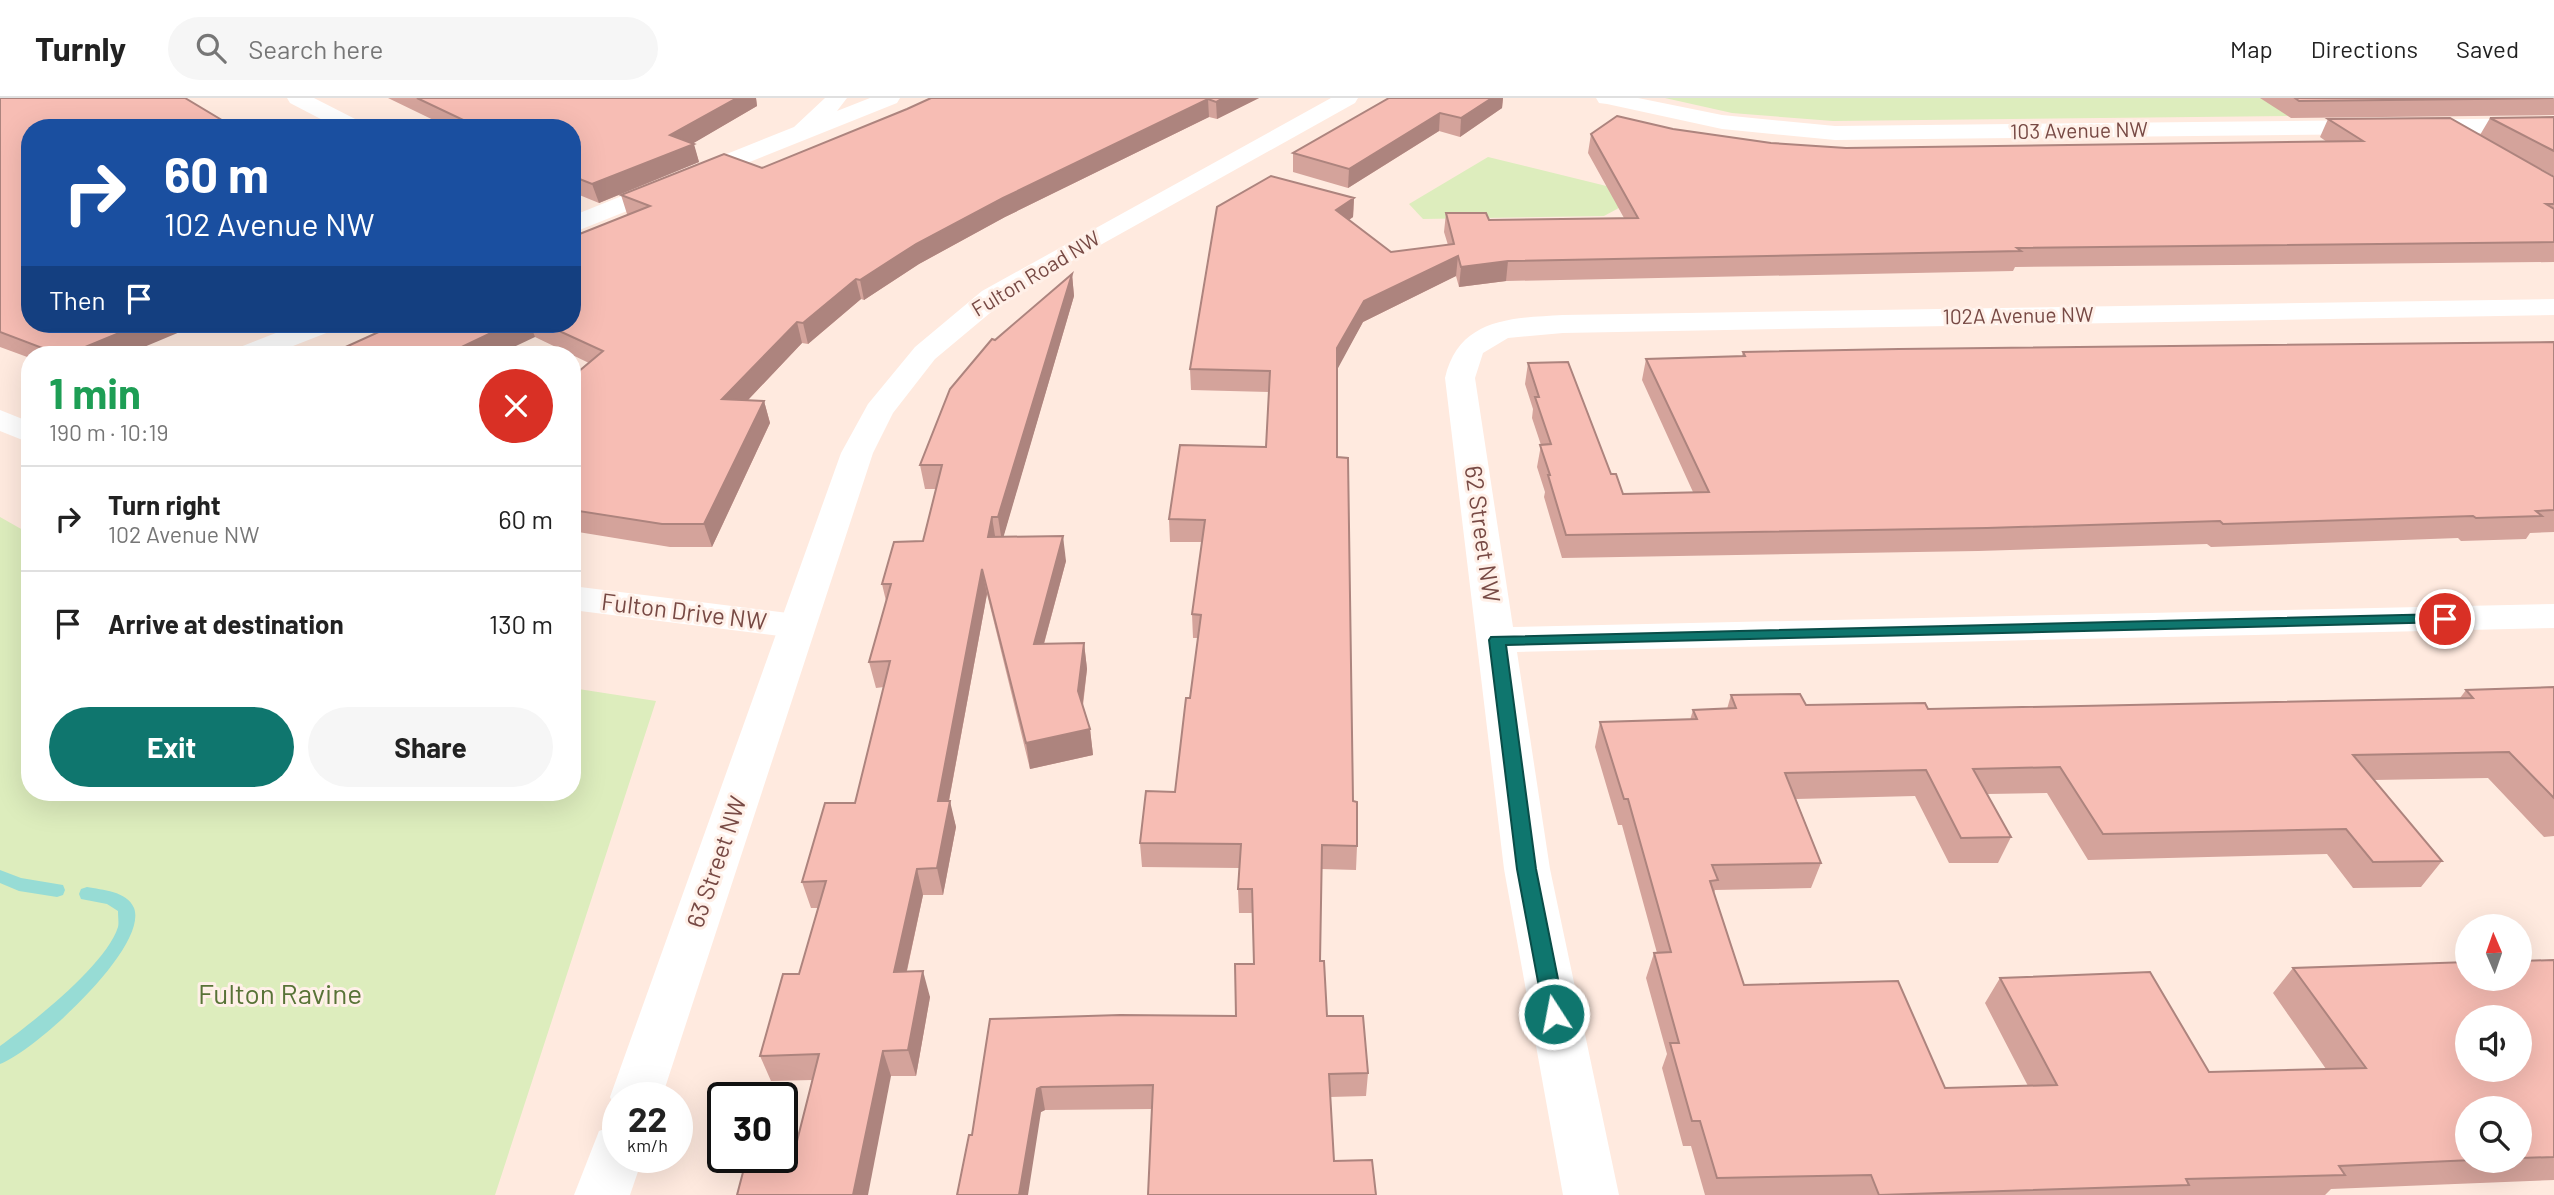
<!DOCTYPE html>
<meta charset="utf-8">
<style>
:root{--surface:#fff;--page:#f6f6f6;--text:#222;--muted:#767676;--line:#e0e0e0;--accent:#0f766e}
body{margin:0;font-family:Barlow,sans-serif;background:var(--page);color:var(--text);height:100vh;display:flex;flex-direction:column;font-size:26px;white-space:nowrap}
*{box-sizing:border-box;margin:0}
p{font-size:23px;color:var(--muted)}
.icon{flex:none;width:38px;height:38px;fill:none;stroke:currentColor;stroke-width:2;stroke-linecap:round;stroke-linejoin:round}
.map{position:relative;flex:1;overflow:hidden}
.sheet{position:absolute;left:21px;top:248px;width:560px;height:455px;display:flex;flex-direction:column;background:var(--surface);border-radius:28px;box-shadow:0 7px 28px #0002}
.sheet>*{flex:none}
.hud{position:absolute;left:21px;top:21px;width:560px;height:214px;border-radius:28px;box-shadow:0 7px 28px #0002;background:#1a4fa0;color:#fff;overflow:hidden}
.needle{width:46px;rotate:358deg}
.controls{position:absolute;left:2455px;top:816px;display:grid;gap:14px}
.controls a{display:grid;place-items:center;width:77px;height:77px;border-radius:50%;background:var(--surface);box-shadow:0 7px 28px #0002;font-size:35px}
.speed{position:absolute;left:602px;top:984px;display:flex;gap:14px;font-size:35px;font-weight:700;text-align:center}
.speed>*{display:grid;place-content:center;width:91px;height:91px;border-radius:50%;background:var(--surface);box-shadow:0 7px 28px #0002;line-height:1}
.speed small{font-size:18px;font-weight:400}
.speed .limit{border:4px solid #111;border-radius:10px;background:#fff;color:#111}
.pin{position:absolute;display:grid;place-items:center;width:60px;height:60px;color:#fff;margin:-30px;border:4px solid #fff;border-radius:50%;box-shadow:0 2px 7px #0007}
.me{position:absolute;width:77px;margin:-38px;rotate:349deg;stroke-linejoin:round;filter:drop-shadow(0 0 5px #0008)}
.turn{display:flex;align-items:center;gap:24px;height:147px;padding:0 28px;font-size:32px}
.turn .icon{width:91px;height:91px;stroke-width:2.5}
.turn b{display:block;font-size:49px;line-height:60px}
.then{display:flex;align-items:center;height:66px;padding:0 28px;background:#0003;gap:14px;font-size:26px}
.round{display:grid;place-items:center;flex:none;width:74px;height:74px;border-radius:37px;background:var(--page)}
.summary{display:flex;align-items:center;justify-content:space-between;height:119px;padding:0 28px}
h1{font-size:42px;font-weight:700;line-height:52px;color:#1e9e55}
.button{display:flex;gap:14px;margin-top:auto;padding:14px 28px}
.button a{flex:1;height:80px;border-radius:42px;background:var(--accent);color:#fff;font-size:28px;font-weight:700;line-height:80px;text-align:center}
.button a+a{background:var(--page);color:var(--text)}
ul{padding:0;list-style:none}
li{display:flex;align-items:center;gap:21px;height:105px;padding:0 28px;border-top:2px solid var(--line)}
li div{flex:1}
li b{display:block;font-size:26px}
li em{font-style:normal}
header{display:flex;align-items:center;gap:42px;box-sizing:border-box;height:98px;padding:0 35px;background:var(--surface);border-bottom:2px solid var(--line)}
header strong{font-size:33px}
nav{display:flex;gap:38px;margin-inline-start:auto;font-size:24px}
.search{width:490px;height:63px;background:var(--page);display:flex;align-items:center;gap:18px;box-sizing:border-box;padding:0 24px;border-radius:38px;color:var(--muted);font-size:26px}
.map>svg:first-child{display:block}
.green{fill:#ddedbd}
.lines{fill:none;stroke-linecap:round;stroke-linejoin:round}
.stream{fill:#97dcd5;fill-rule:evenodd}
.street{fill:#fff;fill-rule:evenodd}
.secondary{fill:#fff;fill-rule:evenodd}
.wall{fill:#d4a39b;fill-rule:evenodd}
.shaded-wall{fill:#ad847e}
.building{fill:#f7bdb4;stroke:#ad847e;stroke-width:2;fill-rule:evenodd}
.route{fill:#0f766e;stroke:#0a4d48;stroke-width:2}
.labels{text-anchor:middle;stroke-width:6;stroke-linejoin:round;paint-order:stroke}
.far-street-label{font-size:21px;fill:#774944;stroke:#fff0e8}
.street-label{font-size:24px;fill:#774944;stroke:#fff0e8}
.near-park-label{font-size:28px;fill:#587337;stroke:#fff0e8}
</style>
<header>
<strong>Turnly</strong>
<div class="search"><svg class="icon" aria-label="search" viewBox="0 0 24 24"><circle cx="10" cy="10" r="6"/><path d="M15 15l6 6"/></svg>Search here</div>
<nav><a>Map</a><a>Directions</a><a>Saved</a></nav>
</header>
<div class="map">
<svg width="2554" height="1097" viewBox="0 0 2554 1097">
<rect width="100%" height="100%" fill="#ffeadf"/>
<g class="green">
<path d="M 1665,0 L 2554,0 L 2554,15 L 1833,23 L 1732,15 Z"/>
<path d="M 1488,59 L 1643,97 L 1604,118 L 1423,121 L 1409,106 Z"/>
<path d="M 0,419 L 30,436 L 30,695 L 572,695 L 572,590 L 656,603 L 495,1097 L 0,1097 Z"/>
</g>
<g class="lines">
<g class="stream">
<path d="M 0,772 L 21,780 L 63,787 L 65,792 L 63,797 L 57,799 L 19,793 L 0,785 Z"/>
<path d="M 87,789 C 102,792 127,793 134,810 C 149,849 34,954 0,966 L 0,948 C 32,925 106,867 118,829 C 119,825 118,819 118,813 L 107,806 L 81,801 L 79,796 L 81,791 Z"/>
</g>
<g class="street">
<path d="M 287,0 L 314,0 L 363,25 L 366,30 L 338,30 L 290,5 Z"/>
<path d="M 825,0 L 847,0 L 837,13 L 870,0 L 900,0 L 897,5 L 572,135 L 572,118 L 794,29 Z"/>
<path d="M 2554,201 L 2554,217 L 1563,235 L 1508,240 L 1483,255 L 1475,280 L 1513,529 L 2554,506 L 2554,530 L 1517,554 L 1550,771 L 1619,1097 L 1563,1097 L 1504,771 L 1445,280 C 1459,220 1511,220 1563,217 Z"/>
<path d="M 299,226 L 338,226 L 334,232 L 270,257 L 230,257 L 235,251 Z"/>
<path d="M 0,312 L 30,324 L 30,345 L 0,333 Z"/>
<path d="M 572,488 L 796,516 L 809,519 L 815,528 L 809,537 L 796,540 L 572,512 Z"/>
</g>
<g class="secondary">
<path d="M 1331,0 L 1358,0 L 1355,5 L 1052,174 L 1002,205 L 935,261 L 893,315 L 873,355 L 662,999 L 618,999 L 617,1016 L 610,999 L 841,355 L 868,306 L 915,249 L 982,193 Z"/>
<path d="M 1596,0 L 1638,0 L 1722,17 L 1835,28 L 2554,20 L 2554,34 L 1835,42 L 1722,31 L 1607,6 L 1599,5 Z"/>
<path d="M 618,1026 L 618,1059 L 643,1059 L 630,1097 L 574,1097 L 599,1033 Z"/>
</g>
</g>
<g class="wall">
<path d="M 0,0 L 125,257 L 30,257 L 30,260 L 0,249 Z"/>
<path d="M 388,0 L 756,0 L 757,8 L 693,45 L 699,64 L 599,105 L 572,94 L 572,30 L 450,30 Z"/>
<path d="M 1259,0 L 1217,21 L 1209,19 L 1005,119 L 919,166 L 864,202 L 861,201 L 808,246 L 802,245 L 748,302 L 764,303 L 770,325 L 712,449 L 670,449 L 572,433 L 572,279 L 589,265 L 535,239 L 382,232 L 379,226 L 572,226 L 628,116 L 627,116 L 621,97 L 762,70 L 907,11 Z"/>
<path d="M 1389,0 L 1503,0 L 1502,10 L 1460,39 L 1439,33 L 1348,90 L 1293,74 L 1293,55 Z"/>
<path d="M 2260,0 L 2554,0 L 2554,17 L 2291,20 Z"/>
<path d="M 2554,19 L 2554,78 L 2499,48 L 2554,79 L 2554,164 L 2015,169 L 2013,173 L 1506,183 L 1459,189 L 1456,178 L 1363,224 L 1337,270 L 1337,359 L 1353,703 L 1357,748 L 1356,772 L 1321,771 L 1320,863 L 1327,918 L 1368,975 L 1366,998 L 1330,999 L 1334,1063 L 1376,1097 L 1152,1011 L 1045,1012 L 1041,1014 L 972,1037 L 990,921 L 1236,918 L 1254,866 L 1253,815 L 1239,815 L 1238,791 L 1239,770 L 1142,769 L 1140,745 L 1175,694 L 1190,600 L 1198,540 L 1193,540 L 1192,516 L 1202,444 L 1170,444 L 1169,421 L 1266,349 L 1269,294 L 1191,292 L 1190,271 L 1354,100 L 1353,119 L 1349,122 L 1391,154 L 1448,147 L 1444,134 L 1446,115 L 1489,122 L 1624,120 L 1588,55 L 1591,36 L 1673,31 L 1771,45 L 1846,50 L 2327,44 L 2320,39 L 2328,21 L 2480,37 L 2490,20 Z"/>
<path d="M 1072,176 L 1074,198 L 1003,439 L 1066,463 L 1044,546 L 1084,545 L 1087,571 L 1083,608 L 1090,631 L 1093,657 L 1030,671 L 987,496 L 949,703 L 956,729 L 943,797 L 923,797 L 907,873 L 930,899 L 916,978 L 891,978 L 796,1047 L 812,982 L 771,983 L 760,958 L 799,876 L 818,810 L 811,810 L 802,784 L 855,705 L 884,589 L 876,590 L 869,564 L 886,503 L 882,486 L 923,443 L 936,391 L 925,391 L 920,367 L 995,242 Z"/>
<path d="M 2554,244 L 2554,434 L 2530,435 L 2526,441 L 2461,443 L 2458,440 L 2211,449 L 2207,446 L 1978,453 L 1562,460 L 1544,399 L 1545,394 L 1537,369 L 1541,347 L 1532,320 L 1533,311 L 1525,286 L 1528,265 L 1611,376 L 1623,396 L 1693,394 L 1642,282 L 1646,261 L 1742,258 L 1743,254 Z"/>
<path d="M 2554,589 L 2554,738 L 2544,739 L 2488,680 L 2374,682 L 2442,763 L 2421,789 L 2353,790 L 2327,756 L 2088,762 L 2047,695 L 1987,696 L 2011,739 L 1998,765 L 1949,765 L 1915,698 L 1796,701 L 1821,765 L 1811,790 L 1715,792 L 1714,795 L 1744,887 L 1945,990 L 2028,988 L 1985,905 L 2000,880 L 2209,974 L 2326,971 L 2273,895 L 2293,870 L 2554,862 L 2554,1082 L 2331,1091 L 2325,1097 L 1705,1097 L 1691,1048 L 1683,1048 L 1662,970 L 1667,956 L 1646,880 L 1654,855 L 1657,855 L 1622,727 L 1618,727 L 1595,649 L 1600,624 L 1690,622 L 1693,612 L 1727,611 L 1731,597 L 1806,607 L 1928,611 L 2460,600 L 2466,592 ZM 2520,1010 L 2520,1062 L 2468,1062 Z"/>
</g>
<g class="shaded-wall">
<path d="M 737,0 L 756,0 L 757,8 L 687,49 L 694,46 L 699,64 L 599,105 L 592,86 L 670,37 Z"/>
<path d="M 1223,0 L 1259,0 L 1217,21 L 1216,4 Z"/>
<path d="M 1492,0 L 1503,0 L 1502,10 L 1460,39 L 1461,20 Z"/>
<path d="M 1208,1 L 1209,19 L 1005,119 L 919,166 L 864,202 L 860,182 L 916,146 L 1003,100 Z"/>
<path d="M 1440,15 L 1439,33 L 1348,90 L 1349,71 Z"/>
<path d="M 1354,100 L 1353,119 L 1335,131 L 1336,112 Z"/>
<path d="M 1458,158 L 1456,178 L 1363,224 L 1337,272 L 1337,250 L 1364,203 Z"/>
<path d="M 1508,163 L 1506,183 L 1459,189 L 1461,169 Z"/>
<path d="M 1072,176 L 1074,198 L 1002,444 L 998,419 Z"/>
<path d="M 856,181 L 861,201 L 808,246 L 803,225 Z"/>
<path d="M 797,224 L 802,245 L 729,322 L 722,301 Z"/>
<path d="M 141,226 L 199,226 L 125,257 L 66,257 Z"/>
<path d="M 510,226 L 530,226 L 535,239 L 497,257 L 445,257 Z"/>
<path d="M 54,252 L 58,257 L 53,257 L 50,253 Z"/>
<path d="M 764,303 L 770,325 L 712,449 L 704,426 Z"/>
<path d="M 992,419 L 996,444 L 988,439 Z"/>
<path d="M 1063,438 L 1066,463 L 1037,571 L 1034,546 Z"/>
<path d="M 982,471 L 987,496 L 944,729 L 938,703 Z"/>
<path d="M 1084,545 L 1087,571 L 1081,619 L 1078,593 Z"/>
<path d="M 1090,631 L 1093,657 L 1030,671 L 1026,645 Z"/>
<path d="M 950,703 L 956,729 L 943,797 L 937,770 Z"/>
<path d="M 917,771 L 923,797 L 901,899 L 894,874 Z"/>
<path d="M 923,873 L 930,899 L 916,978 L 908,952 Z"/>
<path d="M 883,953 L 891,978 L 868,1097 L 853,1097 Z"/>
<path d="M 1041,989 L 1045,1012 L 1041,1014 L 1028,1097 L 1019,1097 L 1037,991 Z"/>
</g>
<g class="building">
<path d="M 0,0 L 185,0 L 235,30 L 30,30 L 30,226 L 141,226 L 66,257 L 54,252 L 50,253 L 0,234 Z"/>
<path d="M 417,0 L 737,0 L 670,37 L 694,46 L 592,86 L 572,78 L 572,30 L 480,30 Z"/>
<path d="M 931,0 L 1223,0 L 1216,4 L 1208,1 L 1003,100 L 916,146 L 860,182 L 856,181 L 803,225 L 797,224 L 722,301 L 764,303 L 704,426 L 662,426 L 572,412 L 572,279 L 603,253 L 544,226 L 572,226 L 572,139 L 650,108 L 621,97 L 724,56 L 762,70 L 907,11 Z"/>
<path d="M 1389,0 L 1492,0 L 1461,20 L 1440,15 L 1349,71 L 1293,55 Z"/>
<path d="M 2295,0 L 2553,0 L 2299,3 Z"/>
<path d="M 1617,18 L 1673,31 L 1771,45 L 1846,50 L 2363,43 L 2328,21 L 2450,20 L 2554,79 L 2554,106 L 2546,106 L 2554,111 L 2554,144 L 2017,150 L 2021,153 L 1508,163 L 1461,169 L 1458,158 L 1364,203 L 1337,250 L 1337,359 L 1348,360 L 1353,703 L 1357,704 L 1357,748 L 1322,747 L 1320,863 L 1324,863 L 1327,918 L 1363,918 L 1368,975 L 1329,976 L 1334,1063 L 1372,1062 L 1376,1097 L 1148,1097 L 1153,987 L 1041,989 L 1037,991 L 1019,1097 L 957,1097 L 969,1037 L 972,1037 L 990,921 L 1120,917 L 1236,918 L 1235,866 L 1254,866 L 1252,791 L 1238,791 L 1241,746 L 1140,745 L 1146,693 L 1175,694 L 1186,600 L 1190,600 L 1201,517 L 1192,516 L 1205,422 L 1169,421 L 1180,347 L 1266,349 L 1270,273 L 1190,271 L 1217,109 L 1271,78 L 1354,100 L 1336,112 L 1391,154 L 1454,146 L 1446,115 L 1486,115 L 1489,122 L 1638,120 L 1591,36 Z"/>
<path d="M 2554,19 L 2554,53 L 2490,20 Z"/>
<path d="M 1072,176 L 998,419 L 992,419 L 988,439 L 1063,438 L 1034,546 L 1084,545 L 1078,593 L 1090,631 L 1026,645 L 982,471 L 938,703 L 950,703 L 937,770 L 917,771 L 894,874 L 923,873 L 908,952 L 883,953 L 853,1097 L 737,1097 L 747,1059 L 782,1059 L 782,1047 L 796,1047 L 819,956 L 760,958 L 783,876 L 799,876 L 826,783 L 802,784 L 825,705 L 855,705 L 890,563 L 869,564 L 891,486 L 882,486 L 894,444 L 923,443 L 942,367 L 920,367 L 950,291 L 992,241 L 995,242 Z"/>
<path d="M 388,226 L 510,226 L 445,257 L 328,257 L 392,228 Z"/>
<path d="M 2554,244 L 2554,412 L 2536,413 L 2542,418 L 2476,420 L 2473,418 L 2223,426 L 2220,423 L 1987,430 L 1566,437 L 1548,377 L 1550,377 L 1540,347 L 1551,346 L 1535,299 L 1539,299 L 1528,265 L 1568,264 L 1611,376 L 1616,376 L 1623,396 L 1709,394 L 1646,261 L 1745,258 L 1743,254 L 1899,251 Z"/>
<path d="M 279,251 L 290,257 L 264,257 Z"/>
<path d="M 2554,589 L 2554,700 L 2509,654 L 2353,657 L 2442,763 L 2373,764 L 2346,731 L 2103,736 L 2060,669 L 1973,671 L 2011,739 L 1961,740 L 1926,672 L 1785,675 L 1821,765 L 1712,767 L 1718,782 L 1710,783 L 1744,887 L 1898,883 L 1945,990 L 2057,987 L 2000,880 L 2150,874 L 2209,974 L 2366,970 L 2293,870 L 2468,864 L 2468,880 L 2520,880 L 2520,863 L 2554,862 L 2554,1059 L 2520,1060 L 2520,1010 L 2468,1010 L 2468,1062 L 2473,1062 L 2339,1068 L 2345,1077 L 2186,1081 L 2189,1087 L 1879,1097 L 1871,1077 L 1717,1080 L 1700,1023 L 1692,1023 L 1670,945 L 1679,945 L 1654,855 L 1671,854 L 1628,701 L 1624,701 L 1600,624 L 1697,621 L 1693,612 L 1736,610 L 1731,597 L 1800,596 L 1806,607 L 1925,605 L 1928,611 L 2473,600 L 2466,592 ZM 2468,919 L 2520,919 L 2520,971 L 2468,971 Z"/>
</g>
<path class="route" d="M 2445,516 L 2453,521 L 2450,524 L 1506,547 L 1536,771 L 1565,916 L 1561,922 L 1554,924 L 1547,922 L 1544,916 L 1517,771 L 1489,542 L 1491,539 Z"/>
<g class="labels">
<g class="far-street-label">
<text transform="translate(2079 33) rotate(-1)" y="7">103 Avenue NW</text>
<text transform="translate(1036 176) rotate(-31)" y="7">Fulton Road NW</text>
<text transform="translate(2018 218) rotate(-1)" y="7">102A Avenue NW</text>
</g>
<g class="street-label">
<text transform="translate(1482 436) rotate(82)" y="8">62 Street NW</text>
<text transform="translate(684 514) rotate(7)" y="8">Fulton Drive NW</text>
<text transform="translate(717 764) rotate(-71)" y="8">63 Street NW</text>
</g>
<g class="near-park-label">
<text x="280" y="906">Fulton Ravine</text>
</g>
</g>
</svg>
<div class="controls">
<a><svg class="needle" viewBox="-14 -14 28 28"><path d="M0-13l5 13h-10z" fill="#e53935"/><path d="M0 13l5-13h-10z" fill="#767676"/></svg></a>
<a><svg class="icon" aria-label="sound" viewBox="0 0 24 24"><path d="M4 9h4l5-4v14l-5-4H4zM17 9q2 3 0 6"/></svg></a>
<a><svg class="icon" aria-label="search" viewBox="0 0 24 24"><circle cx="10" cy="10" r="6"/><path d="M15 15l6 6"/></svg></a>
</div>
<div class="speed"><div>22<small>km/h</small></div><div class="limit">30</div></div>
<div class="pin" style="left:2445px;top:521px;background:#d93025"><svg class="icon" aria-label="arrive" viewBox="0 0 24 24"><path d="M6 21V4h12l-3 4 3 4H6"/></svg></div>
<svg class="me" style="left:1554px;top:916px" viewBox="-20 -20 40 40"><circle r="17" fill="#0f766e" stroke="#fff" stroke-width="3"/><path d="M0-11L8 9 0 5-8 9z" fill="#fff"/></svg>
<div class="hud">
<div class="turn"><svg class="icon" aria-label="right" viewBox="0 0 24 24"><path d="M7 20v-9h11M14 6l5 5-5 5"/></svg><div><b>60 m</b>102 Avenue NW</div></div>
<div class="then">Then<svg class="icon" aria-label="arrive" viewBox="0 0 24 24"><path d="M6 21V4h12l-3 4 3 4H6"/></svg></div>
</div>
<section class="sheet">
<div class="summary"><div><h1>1 min</h1><p>190 m · 10:19</p></div><a class="round" style="background:#d93025;color:#fff"><svg class="icon" aria-label="close" viewBox="0 0 24 24"><path d="M6 6l12 12M18 6L6 18"/></svg></a></div>
<ul>
<li><svg class="icon" aria-label="right" viewBox="0 0 24 24"><path d="M7 20v-9h11M14 6l5 5-5 5"/></svg><div><b>Turn right</b><p>102 Avenue NW</p></div><em>60 m</em></li>
<li><svg class="icon" aria-label="arrive" viewBox="0 0 24 24"><path d="M6 21V4h12l-3 4 3 4H6"/></svg><div><b>Arrive at destination</b></div><em>130 m</em></li>
</ul>
<div class="button"><a>Exit</a><a>Share</a></div>
</section>
</div>
